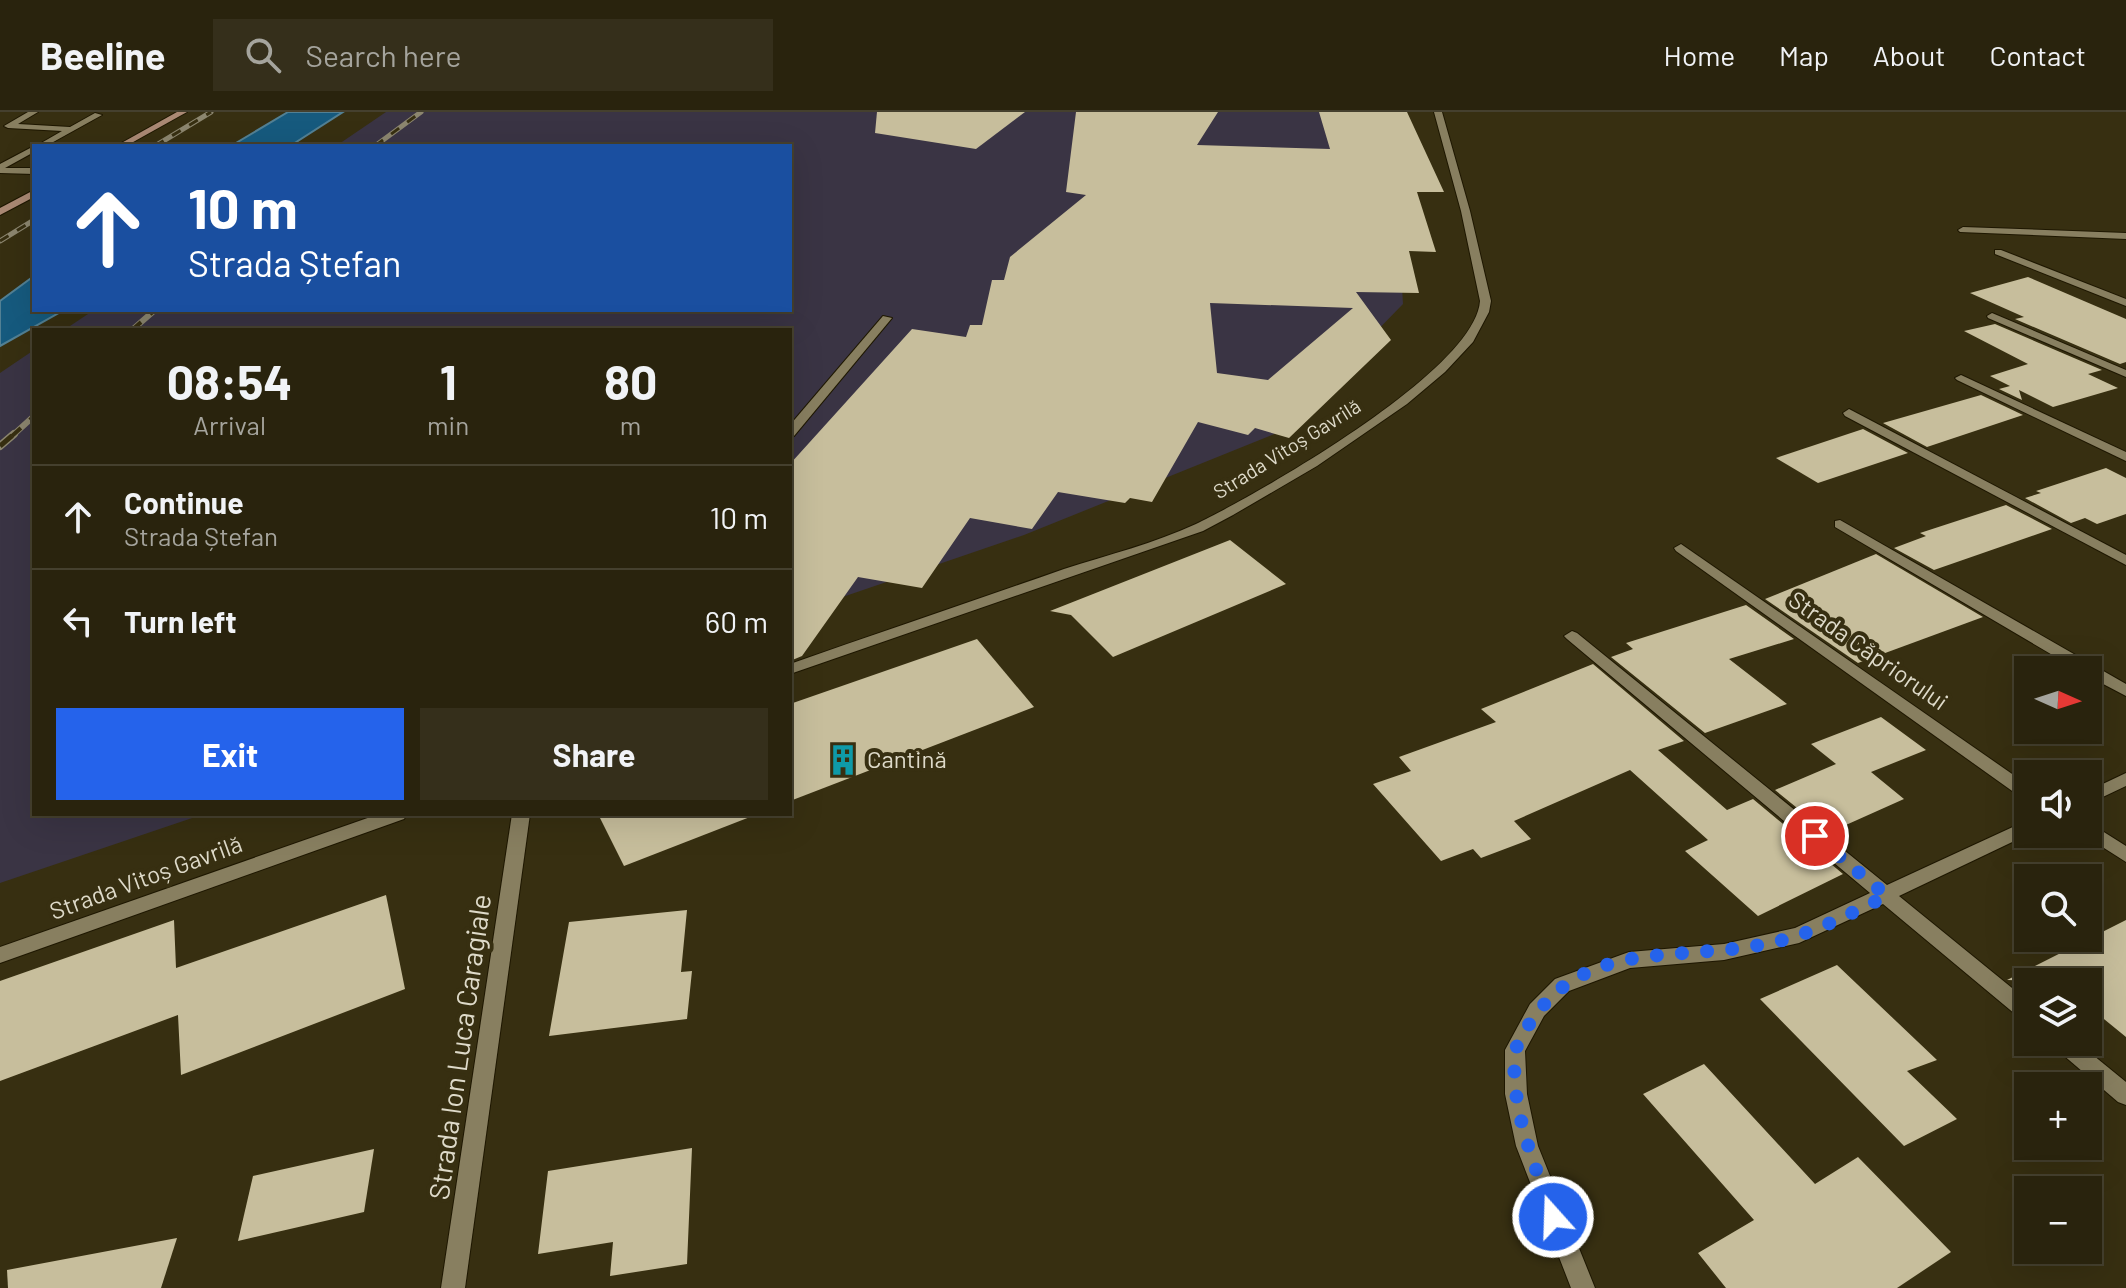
<!DOCTYPE html>
<meta charset="utf-8">
<style>
:root{--surface:#29230d;--page:#352f1b;--text:#f1f3f6;--muted:#a5a49d;--line:#45402e;--accent:#2563eb}
body{margin:0;font-family:Barlow,sans-serif;background:var(--page);color:var(--text);height:100vh;display:flex;flex-direction:column;font-size:30px;white-space:nowrap}
*{box-sizing:border-box;margin:0}
p{font-size:26px;color:var(--muted)}
.icon{flex:none;width:44px;height:44px;fill:none;stroke:currentColor;stroke-width:2;stroke-linecap:round;stroke-linejoin:round}
.map{position:relative;flex:1;overflow:hidden}
.sheet{position:absolute;left:32px;top:216px;width:760px;height:488px;display:flex;flex-direction:column;background:var(--surface);border-radius:0px;box-shadow:0 8px 32px #0002,0 0 0 2px var(--line)}
.sheet>*{flex:none}
.banner{position:absolute;left:32px;top:32px;width:760px;height:168px;border-radius:0px;box-shadow:0 8px 32px #0002,0 0 0 2px var(--line);background:#1a4fa0;color:#fff;overflow:hidden}
.needle{width:52px;rotate:93deg}
.fabs{position:absolute;left:2014px;top:544px;display:grid;gap:16px}
.fabs a{display:grid;place-items:center;width:88px;height:88px;border-radius:0px;background:var(--surface);box-shadow:0 8px 32px #0002,0 0 0 2px var(--line);font-size:40px}
.pin{position:absolute;display:grid;place-items:center;width:68px;height:68px;color:#fff;margin:-34px;border:4px solid #fff;border-radius:50%;box-shadow:0 2px 8px #0007}
.me{position:absolute;width:88px;margin:-44px;rotate:340deg;stroke-linejoin:round;filter:drop-shadow(0 0 6px #0008)}
.turn{display:flex;align-items:center;gap:28px;height:168px;padding:0 24px;font-size:36px}
.turn .icon{width:104px;height:104px;stroke-width:2.5}
.turn b{display:block;font-size:56px;line-height:68px}
.eta{display:flex;justify-content:space-evenly;align-items:center;height:136px;text-align:center}
.eta b{font-size:48px;font-weight:700;line-height:56px}
.cta{display:flex;gap:16px;margin-top:auto;padding:16px 24px}
.cta a{flex:1;height:92px;border-radius:0px;background:var(--accent);color:#fff;font-size:32px;font-weight:700;line-height:92px;text-align:center}
.cta a+a{background:var(--page);color:var(--text)}
ul{padding:0;list-style:none}
li{display:flex;align-items:center;gap:24px;height:104px;padding:0 24px;border-top:2px solid var(--line)}
li div{flex:1}
li b{display:block;font-size:30px}
li em{font-style:normal}
header{display:flex;align-items:center;gap:48px;box-sizing:border-box;height:112px;padding:0 40px;background:var(--surface);border-bottom:2px solid var(--line)}
header strong{font-size:38px}
nav{display:flex;gap:44px;margin-inline-start:auto;font-size:28px}
.search{width:560px;height:72px;background:var(--page);display:flex;align-items:center;gap:20px;box-sizing:border-box;padding:0 28px;border-radius:0px;color:var(--muted);font-size:30px}
.map>svg:first-child{display:block}
.industrial{fill:#3a3444}
.water{fill:#165a7e;stroke:#528094;stroke-width:2}
.building{fill:#c7be9c;fill-rule:evenodd}
.lines{fill:none;stroke-linecap:round;stroke-linejoin:round}
.lane-casing{stroke:#1e1700;stroke-width:2}
.street-casing{stroke:#1e1700;stroke-width:2}
.secondary-casing{stroke:#1e1700;stroke-width:2}
.lane{fill:#887f60;fill-rule:evenodd}
.street{fill:#887f60;fill-rule:evenodd}
.secondary{fill:#aa8974;fill-rule:evenodd}
.rail-far2-casing{stroke:#8c866f;stroke-width:5}
.rail-far1-casing{stroke:#8c866f;stroke-width:6}
.rail-casing{stroke:#8c866f;stroke-width:8}
.rail-far2{stroke:#372f11;stroke-width:3;stroke-dasharray:10;stroke-linecap:butt}
.rail-far1{stroke:#372f11;stroke-width:4;stroke-dasharray:12;stroke-linecap:butt}
.rail{stroke:#372f11;stroke-width:5;stroke-dasharray:16;stroke-linecap:butt}
.route{stroke:#2563eb;stroke-width:14;stroke-dasharray:0 25.2}
.labels{text-anchor:middle;stroke-width:8;stroke-linejoin:round;paint-order:stroke}
.far-street-label{font-size:20px;fill:#dedac9;stroke:#372f11}
.street-label{font-size:24px;fill:#dedac9;stroke:#372f11}
.poi-label{font-size:24px;fill:#dedac9;stroke:#372f11;text-anchor:start}
.near-street-label{font-size:28px;fill:#dedac9;stroke:#372f11}
</style>
<header>
<strong>Beeline</strong>
<div class="search"><svg class="icon" aria-label="search" viewBox="0 0 24 24"><circle cx="10" cy="10" r="6"/><path d="M15 15l6 6"/></svg>Search here</div>
<nav><a>Home</a><a>Map</a><a>About</a><a>Contact</a></nav>
</header>
<div class="map">
<svg width="2126" height="1176" viewBox="0 0 2126 1176">
<rect width="100%" height="100%" fill="#372f11"/>
<g class="industrial">
<path d="M 386,0 L 1392,0 L 1403,192 L 1277,321 L 1024,423 L 790,503 L 790,218 L 64,218 L 94,198 L 790,198 L 790,34 L 336,34 Z"/>
<path d="M 34,238 L 34,702 L 204,702 L 0,771 L 0,261 Z"/>
</g>
<g class="water">
<path d="M 288,0 L 343,0 L 290,34 L 231,34 Z"/>
<path d="M 34,164 L 34,198 L 64,198 L 0,234 L 0,189 Z"/>
</g>
<g class="building">
<path d="M 877,0 L 1025,0 L 976,37 L 875,21 Z"/>
<path d="M 1076,0 L 1218,0 L 1197,33 L 1330,37 L 1319,0 L 1407,0 L 1444,80 L 1417,80 L 1436,140 L 1409,139 L 1419,181 L 1356,180 L 1391,228 L 1289,326 L 1255,316 L 1248,323 L 1198,310 L 1152,390 L 1130,386 L 1125,391 L 1058,380 L 1032,417 L 970,406 L 922,476 L 858,465 L 802,544 L 790,549 L 790,352 L 912,217 L 966,225 L 970,213 L 982,213 L 992,168 L 1004,168 L 1010,145 L 1086,83 L 1066,80 ZM 1210,191 L 1353,196 L 1268,268 L 1217,261 Z"/>
<path d="M 2028,165 L 2126,207 L 2126,250 L 2120,252 L 2015,207 L 2024,205 L 1970,181 Z"/>
<path d="M 1995,212 L 2102,258 L 2088,262 L 2118,276 L 2053,295 L 2019,278 L 2022,288 L 1999,277 L 2010,274 L 1990,264 L 2028,252 L 1964,219 Z"/>
<path d="M 1981,283 L 2023,303 L 1927,335 L 1883,311 Z"/>
<path d="M 1863,317 L 1908,341 L 1818,371 L 1776,346 Z"/>
<path d="M 2106,356 L 2126,366 L 2126,402 L 2097,412 L 2085,406 L 2071,411 L 2025,386 L 2041,381 L 2036,379 Z"/>
<path d="M 2006,393 L 2052,417 L 1934,458 L 1894,436 L 1926,424 L 1920,421 Z"/>
<path d="M 1230,428 L 1286,472 L 1113,545 L 1071,503 L 1050,499 Z"/>
<path d="M 1876,442 L 1983,505 L 1858,551 L 1765,487 Z"/>
<path d="M 1746,493 L 1794,527 L 1729,547 L 1787,592 L 1705,621 L 1611,545 L 1633,537 L 1626,531 Z"/>
<path d="M 977,527 L 1034,595 L 790,689 L 790,592 Z"/>
<path d="M 1593,552 L 1684,629 L 1658,638 L 1727,698 L 1753,687 L 1843,762 L 1758,804 L 1685,739 L 1708,728 L 1630,658 L 1514,709 L 1531,727 L 1481,746 L 1473,737 L 1441,749 L 1373,672 L 1411,659 L 1399,645 L 1496,610 L 1481,597 Z"/>
<path d="M 1881,605 L 1926,638 L 1871,660 L 1904,687 L 1828,721 L 1775,678 L 1836,652 L 1811,632 Z"/>
<path d="M 598,702 L 749,702 L 750,705 L 624,754 Z"/>
<path d="M 386,783 L 405,877 L 181,963 L 178,903 L 0,969 L 0,869 L 174,808 L 176,856 Z"/>
<path d="M 687,798 L 681,860 L 692,859 L 687,907 L 549,924 L 569,810 Z"/>
<path d="M 2126,808 L 2126,925 L 2088,894 L 2088,870 L 2007,868 Z"/>
<path d="M 1837,853 L 1937,948 L 1907,959 L 1957,1007 L 1904,1034 L 1760,887 Z"/>
<path d="M 1704,952 L 1815,1072 L 1858,1045 L 1951,1140 L 1897,1176 L 1726,1176 L 1698,1141 L 1754,1108 L 1643,982 Z"/>
<path d="M 692,1036 L 687,1152 L 610,1164 L 613,1130 L 538,1142 L 548,1059 Z"/>
<path d="M 374,1037 L 364,1100 L 238,1129 L 253,1064 Z"/>
<path d="M 177,1126 L 161,1176 L 8,1176 L 7,1158 Z"/>
</g>
<g class="lines">
<defs>
<g id="lane">
<path d="M 28,0 L 38,0 L 18,12 L 70,15 L 95,1 L 102,3 L 46,34 L 36,34 L 62,19 L 8,16 L 4,14 Z"/>
<path d="M 34,34 L 34,40 L 5,56 L 34,56 L 34,62 L 0,61 L 0,52 Z"/>
<path d="M 883,204 L 892,206 L 794,324 L 790,325 L 790,313 Z"/>
</g>
<g id="street">
<path d="M 1434,0 L 1442,0 L 1470,99 L 1491,189 L 1489,200 L 1473,230 L 1445,260 L 1407,292 L 1317,354 L 1233,403 L 1203,419 L 790,562 L 790,552 C 881,520 973,489 1064,457 C 1108,443 1155,431 1196,412 C 1258,382 1475,259 1480,189 L 1461,99 Z"/>
<path d="M 1963,115 L 2126,121 L 2126,127 L 1960,120 L 1958,118 Z"/>
<path d="M 1995,138 L 2001,138 L 2126,187 L 2126,194 L 1995,142 Z"/>
<path d="M 1992,201 L 2126,258 L 2126,265 L 1988,206 L 1987,204 Z"/>
<path d="M 1961,263 L 2126,340 L 2126,349 L 1957,268 L 1955,266 Z"/>
<path d="M 1849,297 L 2126,443 L 2126,453 L 1845,304 L 1843,301 Z"/>
<path d="M 1840,408 L 2126,572 L 2126,584 L 2088,564 L 2088,558 L 2078,558 L 1835,415 L 1835,409 Z"/>
<path d="M 1681,432 L 2028,673 L 2028,688 L 2022,686 L 1676,439 L 1674,436 Z"/>
<path d="M 1572,519 L 1577,521 L 1887,773 L 2028,708 L 2029,722 L 1899,784 L 2028,889 L 2028,910 L 2021,907 L 1883,792 L 1799,831 L 1724,848 L 1630,856 L 1569,879 L 1544,904 L 1525,939 L 1527,982 L 1538,1034 L 1595,1176 L 1571,1176 L 1516,1034 L 1505,982 L 1505,938 L 1530,892 L 1555,867 L 1629,840 L 1724,832 L 1795,816 L 1870,781 L 1567,527 L 1564,524 Z"/>
<path d="M 2126,661 L 2126,674 L 2088,692 L 2088,679 Z"/>
<path d="M 379,702 L 407,702 L 404,707 L 0,851 L 0,835 Z"/>
<path d="M 512,702 L 530,702 L 465,1176 L 441,1176 Z"/>
<path d="M 2088,710 L 2126,734 L 2126,750 L 2082,722 L 2088,722 Z"/>
<path d="M 2052,930 L 2077,930 L 2126,970 L 2126,993 L 2118,990 L 2055,936 Z"/>
</g>
<g id="secondary">
<path d="M 177,0 L 187,0 L 126,34 L 116,34 Z"/>
<path d="M 34,78 L 34,85 L 0,103 L 0,96 Z"/>
</g>
</defs>
<use href="#lane" class="lane-casing"/>
<use href="#street" class="street-casing"/>
<use href="#secondary" class="secondary-casing"/>
<use href="#lane" class="lane"/>
<use href="#street" class="street"/>
<use href="#secondary" class="secondary"/>
<defs>
<g id="rail-far2">
<path d="M 155,34 L 211,0"/>
<path d="M 375,34 L 421,0"/>
<path d="M 0,129 L 34,108"/>
</g>
<g id="rail-far1">
<path d="M 132,218 L 155,198"/>
<path d="M 12,324 L 34,304"/>
</g>
<path id="rail" d="M 0,334 L 14,322"/>
</defs>
<use href="#rail-far2" class="rail-far2-casing"/>
<use href="#rail-far1" class="rail-far1-casing"/>
<use href="#rail" class="rail-casing"/>
<use href="#rail-far2" class="rail-far2"/>
<use href="#rail-far1" class="rail-far1"/>
<use href="#rail" class="rail"/>
</g>
<g class="lines">
<path class="route" d="M 1553,1105 C 1535,1053 1510,997 1515,941 C 1516,933 1522,926 1525,919 C 1550,877 1582,856 1631,847 C 1677,839 1724,841 1770,831 C 1811,823 1849,802 1887,784 L 1815,724"/>
</g>
<defs>
<symbol id="building-bare" viewBox="-9 -9 18 18"><path d="M-4-6H4V6H1V3H-1V6H-4ZM-2.5-4.3h1.7v1.8h-1.7ZM.8-4.3h1.7v1.8H.8ZM-2.5-1h1.7V.8h-1.7ZM.8-1h1.7V.8H.8Z" fill="#0f9aa8" stroke="#372f11" stroke-width="2.5" paint-order="stroke"/></symbol>
</defs>
<g fill-rule="evenodd">
<use href="#building-bare" x="821" y="626" width="44" height="44"/>
</g>
<g class="labels">
<g class="far-street-label">
<text transform="translate(1287 337) rotate(-32)" y="7">Strada Vitoș Gavrilă</text>
</g>
<g class="street-label">
<text transform="translate(1868 539) rotate(35)" y="8">Strada Căpriorului</text>
<text transform="translate(146 766) rotate(-20)" y="8">Strada Vitoș Gavrilă</text>
</g>
<g class="poi-label">
<text x="867" y="656">Cantină</text>
</g>
<g class="near-street-label">
<text transform="translate(460 935) rotate(-82)" y="10">Strada Ion Luca Caragiale</text>
</g>
</g>
</svg>
<div class="fabs">
<a><svg class="needle" viewBox="-14 -14 28 28"><path d="M0-13l5 13h-10z" fill="#e53935"/><path d="M0 13l5-13h-10z" fill="#a5a49d"/></svg></a>
<a><svg class="icon" aria-label="sound" viewBox="0 0 24 24"><path d="M4 9h4l5-4v14l-5-4H4zM17 9q2 3 0 6"/></svg></a>
<a><svg class="icon" aria-label="search" viewBox="0 0 24 24"><circle cx="10" cy="10" r="6"/><path d="M15 15l6 6"/></svg></a>
<a><svg class="icon" aria-label="layers" viewBox="0 0 24 24"><path d="M12 4l9 5-9 5-9-5zM3 14l9 5 9-5"/></svg></a>
<a>+</a>
<a>−</a>
</div>
<div class="pin" style="left:1815px;top:724px;background:#d93025"><svg class="icon" aria-label="arrive" viewBox="0 0 24 24"><path d="M6 21V4h12l-3 4 3 4H6"/></svg></div>
<svg class="me" style="left:1553px;top:1105px" viewBox="-20 -20 40 40"><circle r="17" fill="#2563eb" stroke="#fff" stroke-width="3"/><path d="M0-11L8 9 0 5-8 9z" fill="#fff"/></svg>
<div class="banner">
<div class="turn"><svg class="icon" aria-label="ahead" viewBox="0 0 24 24"><path d="M12 20V5M6 11l6-6 6 6"/></svg><div><b>10 m</b>Strada Ștefan</div></div>
</div>
<section class="sheet">
<div class="eta">
<div><b>08:54</b><p>Arrival</p></div>
<div><b>1</b><p>min</p></div>
<div><b>80</b><p>m</p></div>
</div>
<ul>
<li><svg class="icon" aria-label="ahead" viewBox="0 0 24 24"><path d="M12 20V5M6 11l6-6 6 6"/></svg><div><b>Continue</b><p>Strada Ștefan</p></div><em>10 m</em></li>
<li><svg class="icon" aria-label="left" viewBox="0 0 24 24"><path d="M17 20v-9H6M10 6l-5 5 5 5"/></svg><div><b>Turn left</b></div><em>60 m</em></li>
</ul>
<div class="cta"><a>Exit</a><a>Share</a></div>
</section>
</div>
